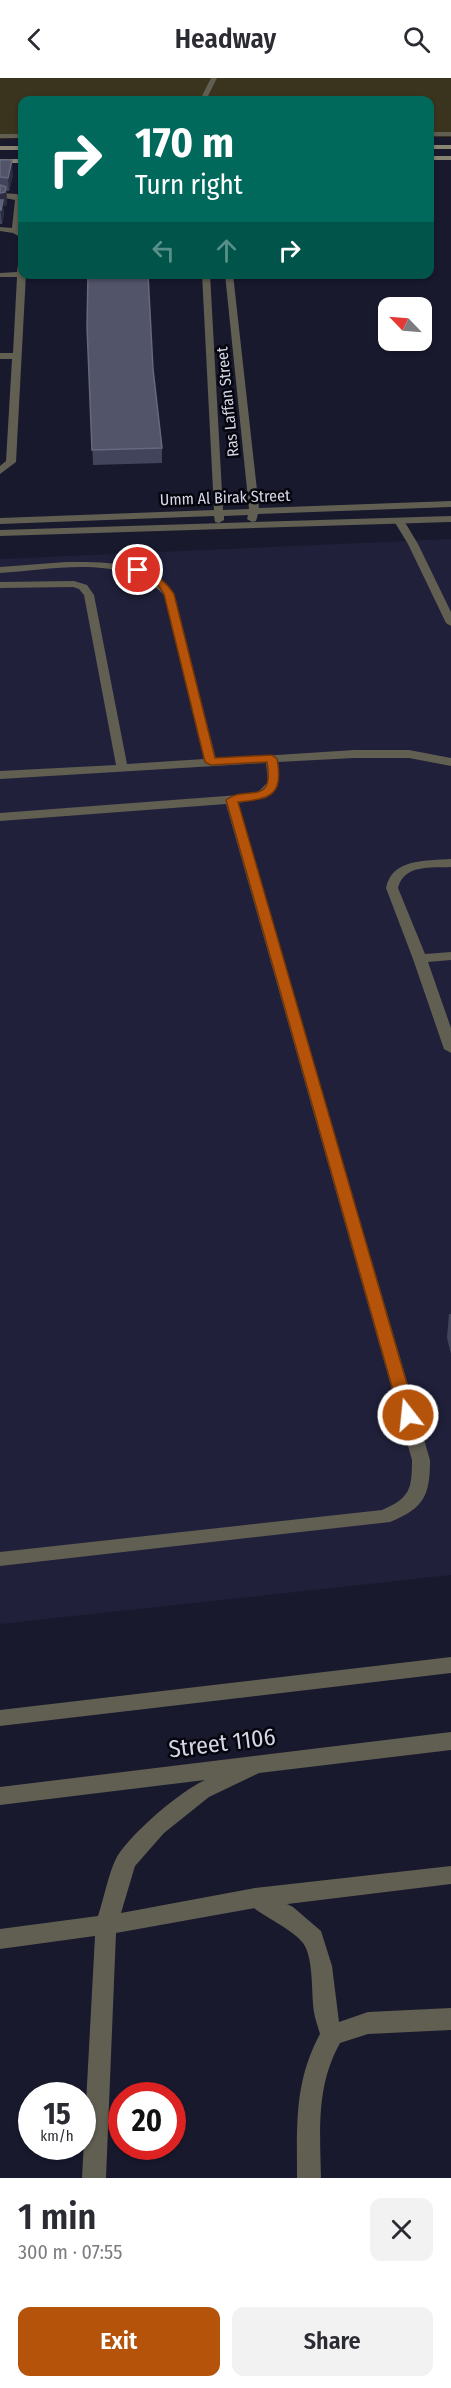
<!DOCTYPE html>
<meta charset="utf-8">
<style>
:root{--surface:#fff;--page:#f2f2f3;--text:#2b2b33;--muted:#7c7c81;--accent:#b45309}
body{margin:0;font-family:"Fira Sans Condensed",sans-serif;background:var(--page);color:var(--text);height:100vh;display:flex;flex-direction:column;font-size:22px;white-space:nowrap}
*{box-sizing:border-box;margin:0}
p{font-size:20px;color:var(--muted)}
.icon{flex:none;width:33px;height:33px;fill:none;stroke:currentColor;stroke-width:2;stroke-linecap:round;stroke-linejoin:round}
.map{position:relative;height:2100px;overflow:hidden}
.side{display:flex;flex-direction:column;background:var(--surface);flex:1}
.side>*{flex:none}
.top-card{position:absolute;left:18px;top:18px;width:416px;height:183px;border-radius:12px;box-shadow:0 2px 4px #0004;background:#00695c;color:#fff;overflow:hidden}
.needle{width:39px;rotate:295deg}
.tools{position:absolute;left:378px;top:219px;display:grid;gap:12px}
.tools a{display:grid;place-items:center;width:54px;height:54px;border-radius:12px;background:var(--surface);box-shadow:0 2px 4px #0004;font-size:30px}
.speed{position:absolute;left:18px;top:2004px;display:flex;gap:12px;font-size:30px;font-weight:700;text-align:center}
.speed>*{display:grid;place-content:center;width:78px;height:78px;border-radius:50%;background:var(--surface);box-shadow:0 2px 4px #0004;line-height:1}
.speed small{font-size:15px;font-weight:400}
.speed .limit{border:9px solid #d22;background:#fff;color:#111}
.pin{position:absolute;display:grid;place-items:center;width:51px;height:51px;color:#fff;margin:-26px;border:3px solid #fff;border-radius:50%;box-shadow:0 2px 6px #0007}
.me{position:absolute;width:66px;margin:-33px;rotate:344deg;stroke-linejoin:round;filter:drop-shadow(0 0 4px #0008)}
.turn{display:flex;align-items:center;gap:21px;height:126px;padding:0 18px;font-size:27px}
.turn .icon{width:78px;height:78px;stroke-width:2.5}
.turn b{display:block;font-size:42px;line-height:51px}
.lanes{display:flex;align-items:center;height:57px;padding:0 18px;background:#0003;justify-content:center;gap:30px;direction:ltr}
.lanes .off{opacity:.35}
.round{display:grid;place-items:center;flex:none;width:63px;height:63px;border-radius:12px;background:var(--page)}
.headline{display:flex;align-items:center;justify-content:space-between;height:102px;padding:0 18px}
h1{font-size:36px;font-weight:600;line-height:45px}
.cta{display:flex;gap:12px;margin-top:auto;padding:12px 18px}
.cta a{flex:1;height:69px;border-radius:12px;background:var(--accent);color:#fff;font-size:24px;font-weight:600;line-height:69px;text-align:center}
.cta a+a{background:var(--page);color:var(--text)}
header{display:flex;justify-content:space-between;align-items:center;height:78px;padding:0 18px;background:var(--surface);font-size:27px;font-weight:600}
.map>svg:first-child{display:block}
.built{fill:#20203b}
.green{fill:#3a341e}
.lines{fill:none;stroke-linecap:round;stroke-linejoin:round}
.service{fill:#615e52;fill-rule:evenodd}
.minor{fill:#615e52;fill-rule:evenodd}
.secondary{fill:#898472;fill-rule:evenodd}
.wall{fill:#42445b}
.shaded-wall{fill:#2b2c43}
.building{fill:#52546a;stroke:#66687d;stroke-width:1.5}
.route{fill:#b45309;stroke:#753606;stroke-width:1.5}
.labels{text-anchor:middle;stroke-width:5;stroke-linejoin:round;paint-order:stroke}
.far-street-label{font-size:16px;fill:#d5d6e5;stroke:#05050d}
.near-street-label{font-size:24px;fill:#d5d6e5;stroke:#05050d}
</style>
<header><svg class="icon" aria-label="back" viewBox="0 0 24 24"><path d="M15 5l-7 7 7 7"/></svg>Headway<svg class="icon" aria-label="search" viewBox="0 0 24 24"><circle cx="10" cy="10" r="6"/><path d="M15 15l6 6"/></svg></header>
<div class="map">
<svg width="451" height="2100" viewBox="0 0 451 2100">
<rect width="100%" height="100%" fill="#18192d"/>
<path class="built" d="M 451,461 L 451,1497 L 0,1546 L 0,481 Z"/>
<path class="green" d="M 0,0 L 451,0 L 451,59 L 429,59 L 429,22 L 22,22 L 22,60 L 0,61 Z"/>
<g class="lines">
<g class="service">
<path d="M 211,0 L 217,0 L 206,22 L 200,22 Z"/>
<rect x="429" y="54" width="22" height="4"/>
<rect x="0" y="56" width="22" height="4"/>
<path d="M 0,115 L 17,116 L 22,121 L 19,152 L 22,155 L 22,160 L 13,155 L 0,153 L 0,149 L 12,150 L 15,122 L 0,119 Z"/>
<path d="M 19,178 L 22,178 L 22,196 L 26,196 L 16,384 L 0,396 L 0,388 L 6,383 L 12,281 L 0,281 L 0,275 L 13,275 L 17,199 L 0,199 L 0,195 L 17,194 Z"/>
<path d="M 395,441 L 403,441 L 418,466 L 451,534 L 451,548 L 446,545 L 408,466 L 394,443 Z"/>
<path d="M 66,484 C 106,484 143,483 173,514 L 216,681 L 354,672 L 409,672 L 451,680 L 451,688 L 409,680 L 354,680 L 278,684 L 278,708 L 266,720 L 238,725 L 430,1382 C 430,1418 424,1430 390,1444 L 0,1488 L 0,1474 L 382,1432 C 410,1420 412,1411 412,1382 L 226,726 L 0,743 L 0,735 L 252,716 L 258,714 L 268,704 L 266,685 L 0,701 L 0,693 L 116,687 L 84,517 L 79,511 L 73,509 L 0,510 L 0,504 L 74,503 L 87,507 L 94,517 L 127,686 L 204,681 L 164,517 C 124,475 52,492 0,495 L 0,489 Z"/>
<path d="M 451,781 L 451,789 C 431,790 404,786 398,810 L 425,876 L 451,874 L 451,882 L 428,884 L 451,950 L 451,975 L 444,971 L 413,881 L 386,810 C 392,780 426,783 451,781 Z"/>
<path d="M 255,1810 L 293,1829 L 321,1853 L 332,1888 L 339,1944 L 368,1934 L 451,1930 L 451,1952 L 368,1956 L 340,1965 C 316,2008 320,2052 321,2100 L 297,2100 C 297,2047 294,2004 320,1956 C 318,1949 315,1941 314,1934 C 311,1915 314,1880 303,1865 C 290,1848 250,1833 244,1820 L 247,1813 Z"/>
</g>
<g class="minor">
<path d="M 202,196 L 210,196 L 223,432 L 249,431 L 225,196 L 233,196 L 259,430 L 451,423 L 451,429 L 258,436 L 256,443 L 252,444 L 247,441 L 248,437 L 224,438 L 224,442 L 219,445 L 215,444 L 214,438 L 0,446 L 0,440 L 214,432 Z"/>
<path d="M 451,438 L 451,444 L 0,458 L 0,452 Z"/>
<path d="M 451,1579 L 451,1595 L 0,1648 L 0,1632 Z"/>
<path d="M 451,1654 L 451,1672 L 259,1695 L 209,1719 L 164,1755 L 135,1788 L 121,1835 L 255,1810 L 451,1788 L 451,1806 L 255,1830 L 116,1855 L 106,2100 L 82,2100 L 95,1858 L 0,1871 L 0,1851 L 98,1838 C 104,1821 109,1792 118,1777 C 134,1753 179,1714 205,1702 L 0,1727 L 0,1709 Z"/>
</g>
<g class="secondary">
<rect x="429" y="67" width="22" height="4"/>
<rect x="0" y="68" width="22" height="4"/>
<rect x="429" y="78" width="22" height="4"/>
<rect x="0" y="81" width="22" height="4"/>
</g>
</g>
<g class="wall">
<path d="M 0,82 L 13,96 L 9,113 L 6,113 L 7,123 L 6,128 L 3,128 L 4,136 L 2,146 L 0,146 Z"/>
<path d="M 87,248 L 153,291 L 162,370 L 162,385 L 93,387 Z"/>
<path d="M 449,1236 L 451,1236 L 451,1276 L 447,1260 Z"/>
</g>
<g class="shaded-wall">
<path d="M 12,82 L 13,96 L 9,113 L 8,100 Z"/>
<path d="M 6,109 L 7,123 L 6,128 L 3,128 L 4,136 L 2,146 L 0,129 L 0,115 Z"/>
</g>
<g class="building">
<path d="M 0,82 L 12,82 L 8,100 L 0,99 Z"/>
<path d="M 0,107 L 6,109 L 5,114 L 0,115 Z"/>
<path d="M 0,122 L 3,122 L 1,132 L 0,132 Z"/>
<path d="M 88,196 L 148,196 L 153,291 L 162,370 L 92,372 L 87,248 Z"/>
</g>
<path class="route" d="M 135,490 C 150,489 166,504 174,516 L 215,680 L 272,677 L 277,681 C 284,717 271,721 238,724 L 416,1337 L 414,1341 L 402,1341 L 400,1337 L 226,722 C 245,706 275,730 267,684 L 211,687 L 205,684 L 164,516 L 159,508 L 135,494 Z"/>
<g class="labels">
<g class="far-street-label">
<text transform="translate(227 324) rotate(-96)" y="6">Ras Laffan Street</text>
<text transform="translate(225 419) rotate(-2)" y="6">Umm Al Birak Street</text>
</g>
<g class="near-street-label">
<text transform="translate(222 1665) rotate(-7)" y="8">Street 1106</text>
</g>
</g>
</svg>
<div class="tools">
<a><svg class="needle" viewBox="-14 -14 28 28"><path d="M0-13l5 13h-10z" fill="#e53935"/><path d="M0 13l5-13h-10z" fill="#7c7c81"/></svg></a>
</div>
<div class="speed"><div>15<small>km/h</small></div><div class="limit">20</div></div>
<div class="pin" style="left:138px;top:492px;background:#d93025"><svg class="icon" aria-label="arrive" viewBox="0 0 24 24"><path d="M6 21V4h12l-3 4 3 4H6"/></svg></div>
<svg class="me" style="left:408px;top:1337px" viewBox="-20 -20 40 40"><circle r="17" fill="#b45309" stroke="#fff" stroke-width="3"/><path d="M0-11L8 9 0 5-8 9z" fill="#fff"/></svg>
<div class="top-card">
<div class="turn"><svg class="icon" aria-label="right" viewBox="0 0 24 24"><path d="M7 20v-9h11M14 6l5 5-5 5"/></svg><div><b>170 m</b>Turn right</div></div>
<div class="lanes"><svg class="icon off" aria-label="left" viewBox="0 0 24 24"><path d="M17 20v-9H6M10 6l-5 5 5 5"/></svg><svg class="icon off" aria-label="ahead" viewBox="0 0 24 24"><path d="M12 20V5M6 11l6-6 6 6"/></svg><svg class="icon" aria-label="right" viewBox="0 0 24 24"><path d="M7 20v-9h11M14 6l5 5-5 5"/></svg></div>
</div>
</div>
<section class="side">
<div class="headline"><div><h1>1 min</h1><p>300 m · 07:55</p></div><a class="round"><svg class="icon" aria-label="close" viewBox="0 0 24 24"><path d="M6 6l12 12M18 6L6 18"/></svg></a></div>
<div class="cta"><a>Exit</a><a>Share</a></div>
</section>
